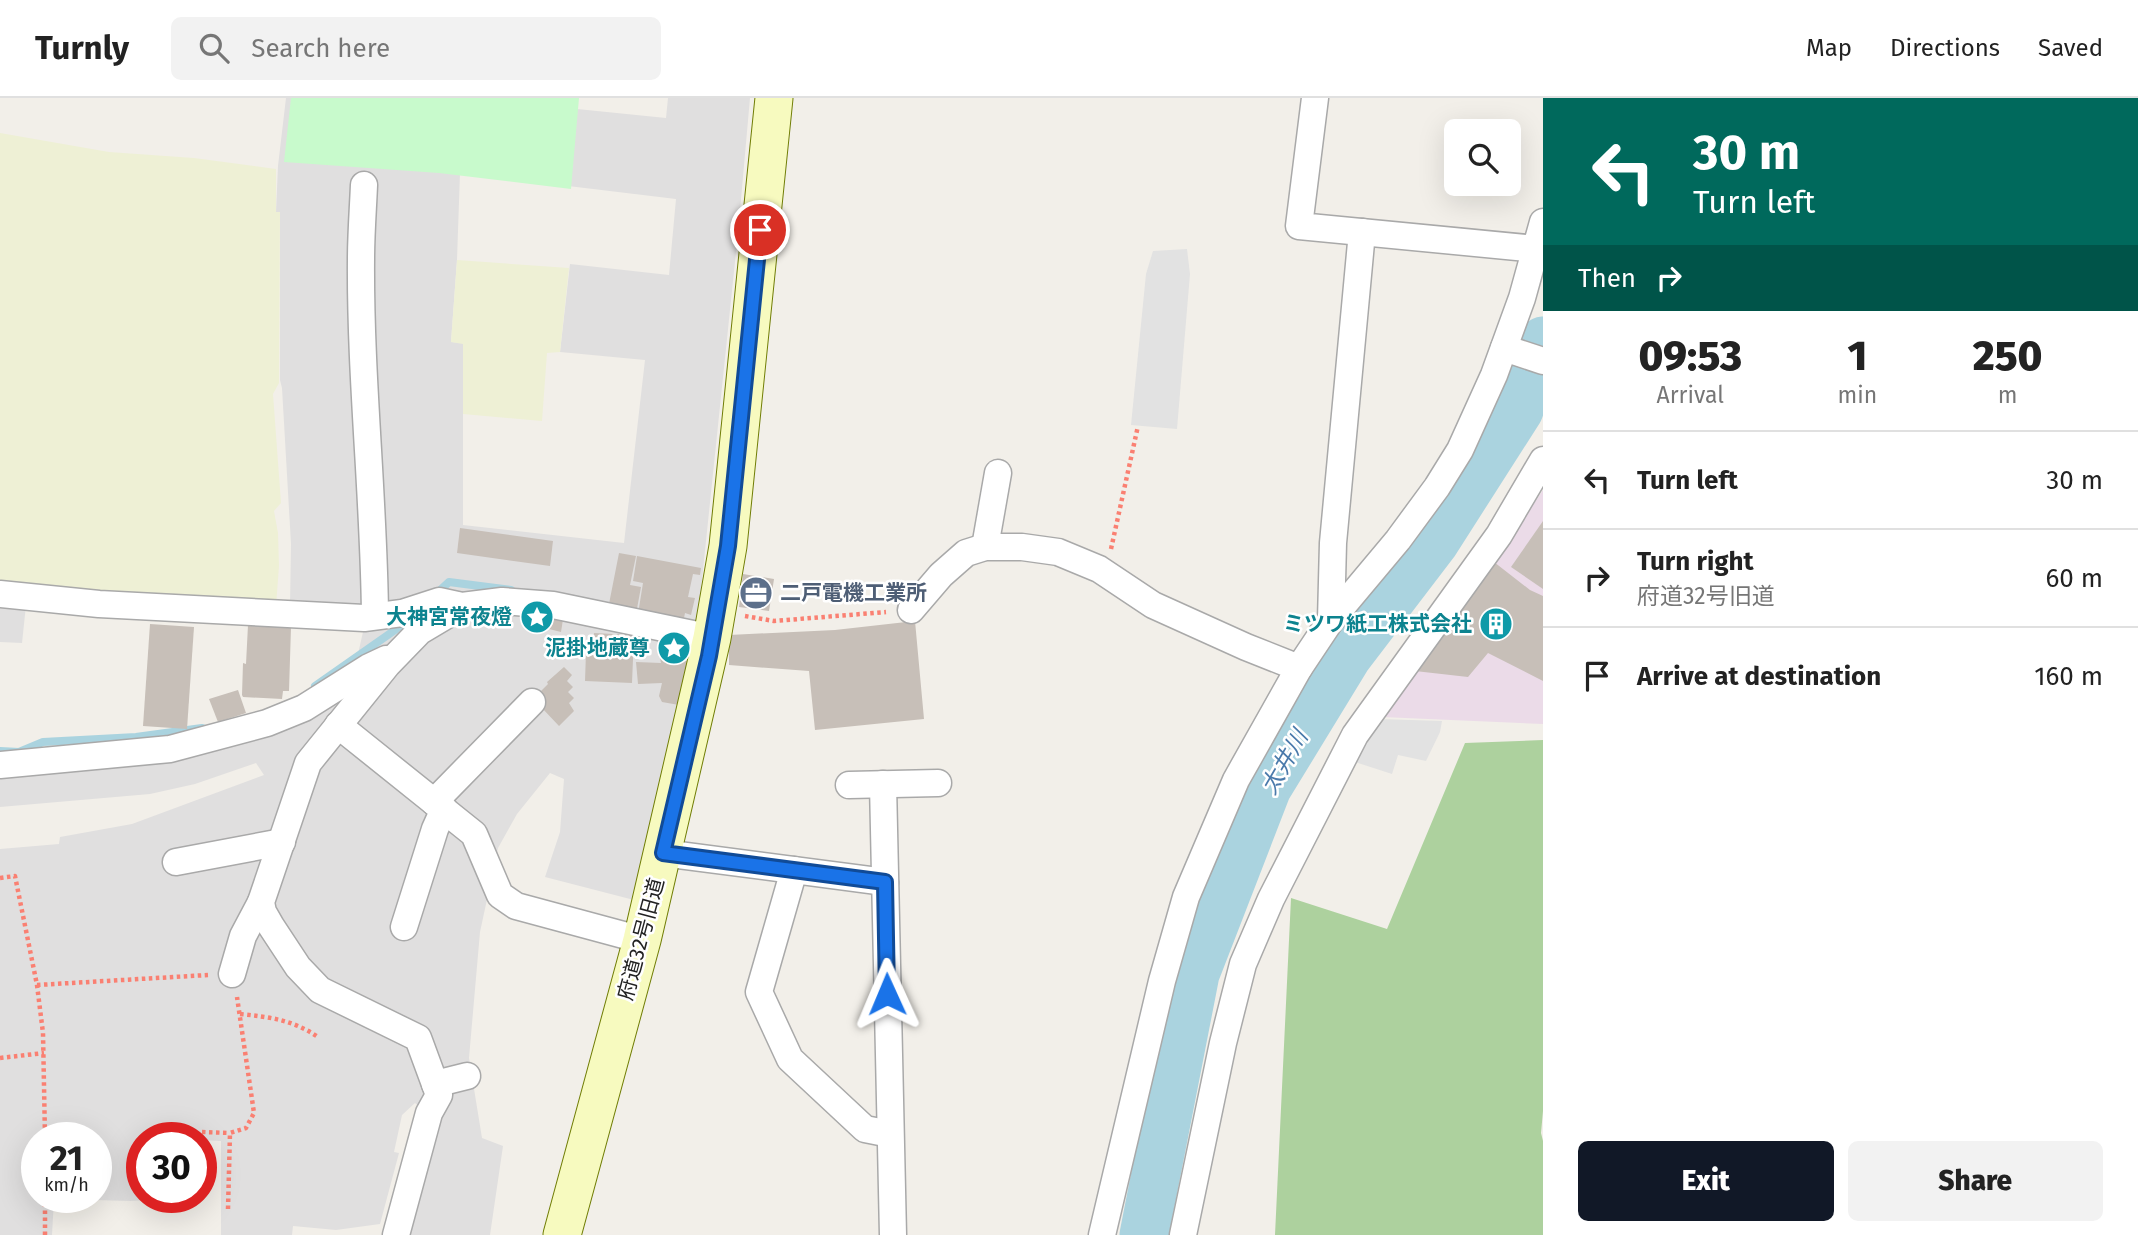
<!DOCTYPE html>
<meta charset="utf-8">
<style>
:root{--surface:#fff;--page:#f2f2f2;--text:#222;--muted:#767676;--line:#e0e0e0;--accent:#111827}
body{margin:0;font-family:"Fira Sans","Noto Sans JP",sans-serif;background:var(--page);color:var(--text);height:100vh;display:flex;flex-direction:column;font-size:26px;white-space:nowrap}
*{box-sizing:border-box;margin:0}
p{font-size:23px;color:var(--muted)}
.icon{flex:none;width:38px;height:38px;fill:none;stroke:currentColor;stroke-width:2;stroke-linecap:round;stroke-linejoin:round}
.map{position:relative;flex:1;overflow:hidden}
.drawer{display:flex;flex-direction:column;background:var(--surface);width:595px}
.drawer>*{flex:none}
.hud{background:#00695c;color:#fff;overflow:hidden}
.controls{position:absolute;left:1444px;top:21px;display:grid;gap:14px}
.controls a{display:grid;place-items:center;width:77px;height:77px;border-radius:10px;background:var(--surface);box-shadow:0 7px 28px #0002;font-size:35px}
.speed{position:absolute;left:21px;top:1024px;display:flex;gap:14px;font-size:35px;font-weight:700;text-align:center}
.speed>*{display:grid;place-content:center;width:91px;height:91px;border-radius:50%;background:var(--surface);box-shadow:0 7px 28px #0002;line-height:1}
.speed small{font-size:18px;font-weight:400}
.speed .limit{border:10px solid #d22;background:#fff;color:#111}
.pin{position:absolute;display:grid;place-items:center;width:60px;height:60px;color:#fff;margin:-30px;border:4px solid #fff;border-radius:50%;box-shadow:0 2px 7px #0007}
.me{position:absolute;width:77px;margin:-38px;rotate:359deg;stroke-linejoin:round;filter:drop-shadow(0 0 5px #0008)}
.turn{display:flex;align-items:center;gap:24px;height:147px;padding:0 35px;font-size:32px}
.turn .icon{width:91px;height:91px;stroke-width:2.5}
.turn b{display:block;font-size:49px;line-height:60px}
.then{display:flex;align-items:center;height:66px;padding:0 35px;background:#0003;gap:14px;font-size:26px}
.eta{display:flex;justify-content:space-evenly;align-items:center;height:119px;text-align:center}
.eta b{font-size:42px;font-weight:800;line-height:49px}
.primary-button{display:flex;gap:14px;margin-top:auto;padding:14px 35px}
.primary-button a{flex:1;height:80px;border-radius:10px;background:var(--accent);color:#fff;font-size:28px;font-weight:800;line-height:80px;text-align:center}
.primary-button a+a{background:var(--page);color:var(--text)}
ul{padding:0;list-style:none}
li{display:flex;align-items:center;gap:21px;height:98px;padding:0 35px;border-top:2px solid var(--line)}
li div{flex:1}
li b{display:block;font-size:26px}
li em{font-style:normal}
header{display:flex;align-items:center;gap:42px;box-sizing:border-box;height:98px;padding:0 35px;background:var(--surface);border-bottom:2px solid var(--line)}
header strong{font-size:33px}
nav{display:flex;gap:38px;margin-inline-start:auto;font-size:24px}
.search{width:490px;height:63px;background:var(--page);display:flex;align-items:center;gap:18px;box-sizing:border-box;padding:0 24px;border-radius:10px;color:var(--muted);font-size:26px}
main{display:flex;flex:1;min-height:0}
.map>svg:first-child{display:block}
.residential{fill:#e0dfdf;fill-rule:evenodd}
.industrial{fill:#ebdbe8}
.farmland{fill:#eef0d5}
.forest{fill:#add19e}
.park{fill:#c8facc}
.parking{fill:#e2e2e2}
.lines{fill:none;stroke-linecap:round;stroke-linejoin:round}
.stream{stroke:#aad3df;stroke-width:8}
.river{stroke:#aad3df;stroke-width:49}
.building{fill:#c7bfb8}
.street-casing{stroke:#a9a9a9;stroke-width:29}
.secondary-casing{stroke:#707d05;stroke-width:39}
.path{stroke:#fa8072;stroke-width:4.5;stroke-dasharray:3.5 3.5;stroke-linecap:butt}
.street{stroke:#fff;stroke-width:26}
.secondary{stroke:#f7fabf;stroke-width:37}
.route-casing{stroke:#114b97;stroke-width:18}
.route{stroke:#1a73e8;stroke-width:12}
.labels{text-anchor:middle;stroke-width:5;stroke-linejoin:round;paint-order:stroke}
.service-label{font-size:21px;font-weight:bold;fill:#4e5e75;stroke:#fff;text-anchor:start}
.culture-label{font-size:21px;font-weight:bold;fill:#0d838f;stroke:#fff;text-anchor:end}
.street-label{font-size:21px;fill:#222;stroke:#fff}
.water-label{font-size:23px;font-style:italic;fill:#4a7aab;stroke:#fff}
</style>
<header>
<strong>Turnly</strong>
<div class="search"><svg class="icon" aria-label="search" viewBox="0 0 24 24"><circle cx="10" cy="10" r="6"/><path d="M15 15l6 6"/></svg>Search here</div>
<nav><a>Map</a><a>Directions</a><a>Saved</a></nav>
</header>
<main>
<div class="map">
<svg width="1543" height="1137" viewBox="0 0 1543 1137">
<rect width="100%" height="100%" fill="#f2efe9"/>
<g class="residential">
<path d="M 286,0 L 470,0 L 666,20 L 668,0 L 750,0 L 738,135 L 698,520 L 634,802 L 545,779 L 560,734 L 564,681 L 550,675 L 517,716 L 498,750 L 480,834 L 469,960 L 482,1040 L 503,1048 L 490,1137 L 404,1137 L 432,1020 L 415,1005 L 402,1017 L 394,1054 L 399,1055 L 380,1126 L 336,1132 L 293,1128 L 292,1137 L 221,1137 L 221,1043 L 201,1042 L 201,1040 L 142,1040 L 142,1099 L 178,1100 L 131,1103 L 54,1101 L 52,1137 L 0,1137 L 0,751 L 59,746 L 60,739 L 132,726 L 264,677 L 256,665 L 195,686 L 150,696 L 0,709 L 0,676 L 66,668 L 350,591 L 368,512 L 290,508 L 291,446 L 282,290 L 280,282 L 280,114 L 276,114 L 278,68 ZM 460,75 L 676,101 L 669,177 L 570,166 L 560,254 L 645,262 L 624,445 L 463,427 L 463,245 L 451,244 L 457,162 ZM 37,1040 L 96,1040 L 96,1099 L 37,1099 Z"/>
<path d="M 0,506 L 26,507 L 22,545 L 0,544 Z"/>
</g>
<path class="industrial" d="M 1543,392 L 1543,626 L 1382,619 L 1507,445 Z"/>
<g class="farmland">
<path d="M 0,35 L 109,54 L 194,60 L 276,71 L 276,114 L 280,114 L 279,285 L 273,296 L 281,405 L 274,413 L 278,435 L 279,468 L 276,508 L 0,487 Z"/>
<path d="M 457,162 L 569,170 L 560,254 L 547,255 L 542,323 L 463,316 L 463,246 L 451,244 Z"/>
</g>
<path class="forest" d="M 1543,642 L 1543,1013 L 1541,1035 L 1543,1043 L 1543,1137 L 1275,1137 L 1291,800 L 1387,831 L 1465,645 Z"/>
<path class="park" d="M 291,0 L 579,0 L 571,91 L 439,75 L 284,64 Z"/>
<g class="parking">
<path d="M 1187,151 L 1190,176 L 1177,331 L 1131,327 L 1146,176 L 1153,153 Z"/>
<path d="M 1379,621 L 1442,623 L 1440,634 L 1426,663 L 1398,657 L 1392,676 L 1355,664 Z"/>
</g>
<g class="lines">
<g class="stream">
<path d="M 435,497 L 449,484 L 511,492"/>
<path d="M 315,588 L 395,532 L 407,521"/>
<path d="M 0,653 L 19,654 L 43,644 L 136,639 L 202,630"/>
</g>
<path class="river" d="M 1144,1137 L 1195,876 L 1267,690 L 1347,559 L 1434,445 L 1519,312 L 1543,243"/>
</g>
<g class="building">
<path d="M 1543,423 L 1543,491 L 1511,469 Z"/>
<path d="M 460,430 L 553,443 L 550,468 L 457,455 Z"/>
<path d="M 619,455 L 636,458 L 630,487 L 641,489 L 636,516 L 608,511 Z"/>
<path d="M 637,458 L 701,470 L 700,477 L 693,476 L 688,499 L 695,500 L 691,517 L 685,515 L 683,525 L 638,516 L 643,485 L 633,483 Z"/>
<path d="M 1494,464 L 1530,492 L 1543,498 L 1543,583 L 1488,555 L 1468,579 L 1415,573 Z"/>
<path d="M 743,476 L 774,481 L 769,513 L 739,509 Z"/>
<path d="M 543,512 L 564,515 L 561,534 L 549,531 L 541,525 Z"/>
<path d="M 915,523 L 924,621 L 815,632 L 809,573 L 729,567 L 729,537 L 835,532 Z"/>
<path d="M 150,526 L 194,529 L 187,631 L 143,628 Z"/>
<path d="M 248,527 L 291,529 L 289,593 L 283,593 L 282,601 L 243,599 L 242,597 L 243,565 L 246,566 Z"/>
<path d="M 594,535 L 634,537 L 632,585 L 585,583 L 586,554 L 593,554 Z"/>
<path d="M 662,540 L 687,545 L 684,561 L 659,557 Z"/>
<path d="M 660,560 L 687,563 L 679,607 L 662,604 L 659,598 L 662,585 L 638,586 L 636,564 L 661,565 Z"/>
<path d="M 564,569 L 572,577 L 567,583 L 573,589 L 568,594 L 574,600 L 569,605 L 574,613 L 559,628 L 542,610 L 546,605 L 538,596 L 548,586 L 547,584 Z"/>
<path d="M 238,592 L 246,615 L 218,624 L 209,601 Z"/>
</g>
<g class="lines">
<defs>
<g id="street">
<path d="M 1315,0 L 1299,128 L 1537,151"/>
<path d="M 364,87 C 363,111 361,136 361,161 C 360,280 374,399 375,518"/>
<path d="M 1504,250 L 1543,263"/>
<path d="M 985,449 L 998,375"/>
<path d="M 0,496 L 99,506 L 364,520 L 402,515 L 439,503 L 462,508 L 502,503 L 553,507 L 712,540"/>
<path d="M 911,512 L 941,477 L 966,455 L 985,449 L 1022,449 L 1058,454 L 1099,471 L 1153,507 L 1246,549 L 1299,570"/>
<path d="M 1331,522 L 1333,445 L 1362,134"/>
<path d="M 338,627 L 474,736 L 500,797 L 516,808 L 642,842"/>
<path d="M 0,667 L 170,651 L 267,625 L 304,610 L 369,569 L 386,561"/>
<path d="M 883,686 L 893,1137"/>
<path d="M 849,687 L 938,685"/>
<path d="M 434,704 L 532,604"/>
<path d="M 663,755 L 885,784"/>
<path d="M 176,764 L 282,744"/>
<path d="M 794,772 L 759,894 L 790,961 L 865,1031 L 890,1036"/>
<path d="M 404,829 L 435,731 L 444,711"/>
<path d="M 232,876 L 243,838 L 261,804"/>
<path d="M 435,986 L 467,978"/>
<path d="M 396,1137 L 429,1015 L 439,997 L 418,940 L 320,892 L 298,869 L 271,828 L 263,814 L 261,804 L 308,665 L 387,567 L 420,533 L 462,508"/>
<path d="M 1102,1137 L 1162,883 L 1186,799 L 1236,682 L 1299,570 L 1331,522 L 1398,442 L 1437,389 L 1460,352 L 1494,277 L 1522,200 L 1543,124"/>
<path d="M 1183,1137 L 1223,945 L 1243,866 L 1271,801 L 1355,637 L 1499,437 L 1543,362"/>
</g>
<path id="secondary" d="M 562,1137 L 642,842 L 712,540 L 728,448 L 774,0"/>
</defs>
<use href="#street" class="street-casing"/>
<use href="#secondary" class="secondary-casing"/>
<g class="path">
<path d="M 1111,451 L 1138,328"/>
<path d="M 745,518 L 774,523 L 886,514"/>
<path d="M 0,780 L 15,778 L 37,887 L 43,935 L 45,1040"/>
<path d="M 37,887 L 208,877"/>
<path d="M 240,916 C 270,919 293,922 318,939"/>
<path d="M 0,960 L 44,955"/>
<path d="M 202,1034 L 230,1035"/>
<path d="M 228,1111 L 230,1035 L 246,1030 L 254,1015 L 237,899"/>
<path d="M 45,1137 L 45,1099"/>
</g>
<use href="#street" class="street"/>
<use href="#secondary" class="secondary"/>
</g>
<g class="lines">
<defs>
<path id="route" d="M 760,132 L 728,448 L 709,558 L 663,755 L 885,784 L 887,896"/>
</defs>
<use href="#route" class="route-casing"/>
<use href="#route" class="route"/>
</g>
<defs>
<symbol id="office-disc" viewBox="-11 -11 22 22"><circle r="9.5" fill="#5c6f8a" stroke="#fff"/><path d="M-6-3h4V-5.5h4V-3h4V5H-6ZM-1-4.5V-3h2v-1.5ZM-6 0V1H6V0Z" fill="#fff"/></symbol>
<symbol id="sight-disc" viewBox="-11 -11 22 22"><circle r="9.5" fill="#0f9aa8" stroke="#fff"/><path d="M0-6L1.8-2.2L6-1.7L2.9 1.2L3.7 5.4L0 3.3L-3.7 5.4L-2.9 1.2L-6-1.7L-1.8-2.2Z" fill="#fff"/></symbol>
<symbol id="building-disc" viewBox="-11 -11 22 22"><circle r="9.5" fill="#0f9aa8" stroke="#fff"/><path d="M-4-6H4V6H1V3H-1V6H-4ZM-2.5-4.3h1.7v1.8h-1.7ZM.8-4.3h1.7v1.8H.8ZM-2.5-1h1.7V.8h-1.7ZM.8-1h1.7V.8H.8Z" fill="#fff"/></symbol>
</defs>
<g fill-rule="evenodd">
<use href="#office-disc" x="737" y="476" width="38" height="38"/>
<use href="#sight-disc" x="518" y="500" width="38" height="38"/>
<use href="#building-disc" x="1477" y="507" width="38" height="38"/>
<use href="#sight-disc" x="655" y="531" width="38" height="38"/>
</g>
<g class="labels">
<g class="service-label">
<text x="780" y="502">二戸電機工業所</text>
</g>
<g class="culture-label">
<text x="512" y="526">大神宮常夜燈</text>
<text x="1472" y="533">ミツワ紙工株式会社</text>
<text x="650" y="557">泥掛地蔵尊</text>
</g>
<g class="street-label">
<text transform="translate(641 841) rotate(-75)" y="7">府道32号旧道</text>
</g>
<g class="water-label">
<text transform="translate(1284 664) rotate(-60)" y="8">太井川</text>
</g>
</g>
</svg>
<div class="controls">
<a><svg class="icon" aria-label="search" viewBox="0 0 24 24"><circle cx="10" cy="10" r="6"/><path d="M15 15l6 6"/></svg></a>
</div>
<div class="speed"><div>21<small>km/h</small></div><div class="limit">30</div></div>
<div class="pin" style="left:760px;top:132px;background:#d93025"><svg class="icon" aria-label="arrive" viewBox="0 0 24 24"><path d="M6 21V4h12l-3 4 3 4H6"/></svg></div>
<svg class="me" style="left:887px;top:896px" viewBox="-20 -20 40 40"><path d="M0-17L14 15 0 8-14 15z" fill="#1a73e8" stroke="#fff" stroke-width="4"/></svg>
</div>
<section class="drawer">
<div class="hud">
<div class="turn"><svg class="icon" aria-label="left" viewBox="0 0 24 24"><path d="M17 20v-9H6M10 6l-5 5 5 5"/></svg><div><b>30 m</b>Turn left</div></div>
<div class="then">Then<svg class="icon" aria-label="right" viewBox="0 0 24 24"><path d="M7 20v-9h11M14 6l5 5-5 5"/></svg></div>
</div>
<div class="eta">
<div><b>09:53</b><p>Arrival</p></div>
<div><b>1</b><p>min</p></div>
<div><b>250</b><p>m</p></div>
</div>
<ul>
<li><svg class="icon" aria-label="left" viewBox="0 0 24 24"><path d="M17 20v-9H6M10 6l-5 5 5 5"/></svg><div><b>Turn left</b></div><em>30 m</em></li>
<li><svg class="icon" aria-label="right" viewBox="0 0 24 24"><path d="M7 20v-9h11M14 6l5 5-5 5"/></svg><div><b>Turn right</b><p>府道32号旧道</p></div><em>60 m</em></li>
<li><svg class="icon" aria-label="arrive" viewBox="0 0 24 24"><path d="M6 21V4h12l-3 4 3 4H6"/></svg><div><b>Arrive at destination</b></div><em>160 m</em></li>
</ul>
<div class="primary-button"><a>Exit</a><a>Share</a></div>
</section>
</main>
